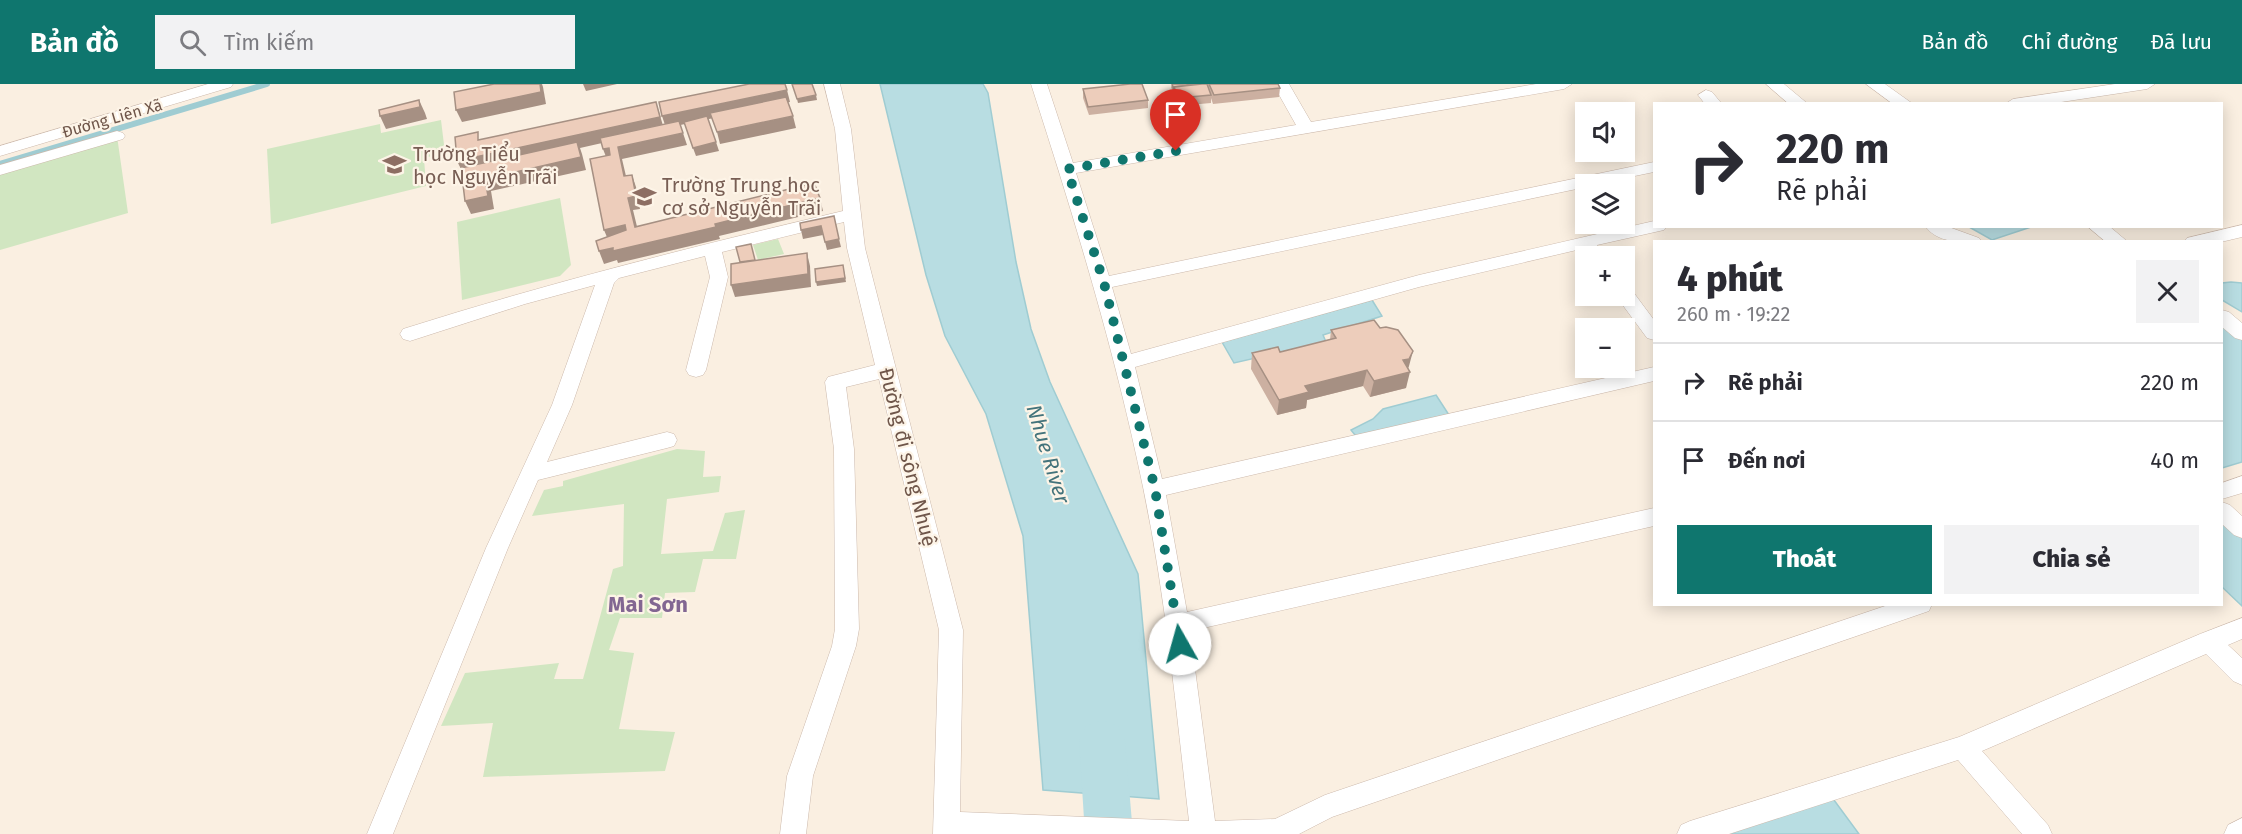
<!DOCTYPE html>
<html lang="vi">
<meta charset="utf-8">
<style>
:root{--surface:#fff;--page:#f2f2f3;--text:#2b2b33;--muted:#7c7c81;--line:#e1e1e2;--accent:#0f766e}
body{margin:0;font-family:"Fira Sans",sans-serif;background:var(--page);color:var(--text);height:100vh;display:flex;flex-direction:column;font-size:22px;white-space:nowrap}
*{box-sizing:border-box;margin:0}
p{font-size:20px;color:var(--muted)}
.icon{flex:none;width:33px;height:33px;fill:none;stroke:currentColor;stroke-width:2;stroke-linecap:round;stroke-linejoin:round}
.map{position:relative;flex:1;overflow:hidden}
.sheet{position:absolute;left:1653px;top:156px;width:570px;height:366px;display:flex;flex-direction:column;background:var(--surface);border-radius:0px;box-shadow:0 3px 15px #0003}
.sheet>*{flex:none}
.hud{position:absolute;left:1653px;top:18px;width:570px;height:126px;border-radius:0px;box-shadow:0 3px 15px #0003;background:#fff;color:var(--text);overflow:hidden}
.controls{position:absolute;left:1575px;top:18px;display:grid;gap:12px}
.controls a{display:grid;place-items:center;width:60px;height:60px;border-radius:0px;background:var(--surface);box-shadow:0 3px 15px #0003;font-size:30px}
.pin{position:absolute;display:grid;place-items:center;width:51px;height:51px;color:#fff;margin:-62px -26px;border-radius:50% 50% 50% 0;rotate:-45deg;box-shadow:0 0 6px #0007}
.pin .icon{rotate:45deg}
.me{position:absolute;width:66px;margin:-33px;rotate:353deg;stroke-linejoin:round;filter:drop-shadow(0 0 4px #0008)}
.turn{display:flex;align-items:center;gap:21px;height:126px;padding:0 24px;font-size:27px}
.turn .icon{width:78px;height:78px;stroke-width:2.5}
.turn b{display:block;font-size:42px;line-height:51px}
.round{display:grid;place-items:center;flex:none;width:63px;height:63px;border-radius:0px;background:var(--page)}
.overview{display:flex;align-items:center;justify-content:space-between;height:102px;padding:0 24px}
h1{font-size:36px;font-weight:800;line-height:45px}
.cta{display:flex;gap:12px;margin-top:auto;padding:12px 24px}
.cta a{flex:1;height:69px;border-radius:0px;background:var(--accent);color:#fff;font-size:24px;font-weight:800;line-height:69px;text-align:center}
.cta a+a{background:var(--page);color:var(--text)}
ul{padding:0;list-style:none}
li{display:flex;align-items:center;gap:18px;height:78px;padding:0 24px;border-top:2px solid var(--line)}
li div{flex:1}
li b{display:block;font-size:22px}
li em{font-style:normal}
header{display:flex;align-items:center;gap:36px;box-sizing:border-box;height:84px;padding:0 30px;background:var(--accent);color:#fff}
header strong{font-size:28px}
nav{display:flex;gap:33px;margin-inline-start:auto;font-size:21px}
.search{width:420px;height:54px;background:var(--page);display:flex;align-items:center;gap:15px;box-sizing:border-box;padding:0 21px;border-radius:0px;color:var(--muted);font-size:22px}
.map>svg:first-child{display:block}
.green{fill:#d1e6c1}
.water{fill:#b8dde2;stroke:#9fccd2;stroke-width:1.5}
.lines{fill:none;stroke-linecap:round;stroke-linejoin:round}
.stream{stroke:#9fccd2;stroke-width:6}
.river{fill:#b8dde2;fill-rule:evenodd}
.minor-casing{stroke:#ccb9ac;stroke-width:1}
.minor{fill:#fff;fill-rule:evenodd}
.wall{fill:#ccb0a1}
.shaded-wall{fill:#a69083}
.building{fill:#edcdbb;stroke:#a69083;stroke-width:1.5}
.route{stroke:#0f766e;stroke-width:10;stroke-dasharray:0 18}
.labels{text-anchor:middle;stroke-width:4.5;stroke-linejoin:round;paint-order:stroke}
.far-street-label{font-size:16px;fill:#6f564a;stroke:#fdf4e7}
.education-label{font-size:20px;fill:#785e54;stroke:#fdf4e7;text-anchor:start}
.street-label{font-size:20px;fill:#6f564a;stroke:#fdf4e7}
.water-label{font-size:21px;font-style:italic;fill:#43737b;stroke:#fdf4e7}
.quarter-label{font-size:22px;font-weight:bold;fill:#826692;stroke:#fdf4e7}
</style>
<header>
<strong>Bản đồ</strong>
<div class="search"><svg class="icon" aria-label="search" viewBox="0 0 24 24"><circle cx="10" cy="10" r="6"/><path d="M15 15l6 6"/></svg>Tìm kiếm</div>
<nav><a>Bản đồ</a><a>Chỉ đường</a><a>Đã lưu</a></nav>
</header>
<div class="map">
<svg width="2242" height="750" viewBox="0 0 2242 750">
<rect width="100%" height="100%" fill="#faefe1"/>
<g class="green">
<path d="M 441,36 L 445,69 L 424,74 L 426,102 L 271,140 L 267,65 L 380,40 L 381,49 Z"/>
<path d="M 117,52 L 128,129 L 0,166 L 0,86 Z"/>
<path d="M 560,114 L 571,181 L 560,192 L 462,216 L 457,138 Z"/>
<path d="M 778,155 L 784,170 L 758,176 L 753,161 Z"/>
<path d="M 677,365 L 705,367 L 703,393 L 721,392 L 719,408 L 667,415 L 661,470 L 713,467 L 725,429 L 745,426 L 736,475 L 703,475 L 695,508 L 665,509 L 662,534 L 620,534 L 609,566 L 634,569 L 619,645 L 675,648 L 665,687 L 483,693 L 493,639 L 441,642 L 465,589 L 559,579 L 554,595 L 583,595 L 613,485 L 623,482 L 624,420 L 532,432 L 544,406 L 563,402 L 563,397 Z"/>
</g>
<g class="water">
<path d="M 880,0 L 983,0 L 988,9 L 1016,178 L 1031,245 L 1050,298 L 1138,490 L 1159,715 L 1043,706 L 1023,452 L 986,330 L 945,252 L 926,191 Z"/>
<path d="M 1969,143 L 2031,143 L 1992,156 Z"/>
<path d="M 2231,198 L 2242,199 L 2242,228 L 2222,216 L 2222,199 Z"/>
<path d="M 1372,216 L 1382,232 L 1323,251 L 1326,258 L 1234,279 L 1222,258 Z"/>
<path d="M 2222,237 L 2242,254 L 2242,378 L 2222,384 Z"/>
<path d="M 1436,311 L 1451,334 L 1359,356 L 1351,346 L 1373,335 L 1383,325 Z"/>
<path d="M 2222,437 L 2242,454 L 2242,522 L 2222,503 Z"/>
<path d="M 1831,712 L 1859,750 L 1725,750 Z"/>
</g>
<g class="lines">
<path class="stream" d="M 0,80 L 267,0"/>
<path class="river" d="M 1102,636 L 1118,642 L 1125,657 L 1133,750 L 1085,750 L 1079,657 L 1086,642 Z"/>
<defs>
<g id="minor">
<path d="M 208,0 L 233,0 L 231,3 L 0,72 L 0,62 Z"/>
<path d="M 824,0 L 840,0 L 851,45 L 865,164 L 963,546 L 960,728 L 1189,737 C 1176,626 1166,513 1143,403 C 1115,267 1074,133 1031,0 L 1047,0 L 1073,79 L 1296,41 L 1273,0 L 1289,0 L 1311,38 L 1536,0 L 1572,0 L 1564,5 L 1076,89 L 1109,192 L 1654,78 L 1654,88 L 1596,100 L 1586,100 L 1586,103 L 1112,203 L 1131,270 L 1419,191 L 1654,137 L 1654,142 L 1667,142 L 1664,146 L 1597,161 L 1605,172 L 1587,172 L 1581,165 L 1419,203 L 1135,283 L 1162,395 L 1654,283 L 1654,297 L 1166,411 L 1187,528 L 1654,424 L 1654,442 L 1190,547 L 1215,737 L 1275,735 L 1325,711 L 1891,520 L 1932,520 L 1929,527 L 1332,733 L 1299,750 L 933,750 L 939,546 L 879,295 L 846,303 L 854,365 L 859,545 L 856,562 L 813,692 L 806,750 L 780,750 L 787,692 L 832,562 L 835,545 L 834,365 L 825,298 L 828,293 L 875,281 L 847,164 L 844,138 L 722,168 L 728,193 L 706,286 L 703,291 L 696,293 L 689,291 L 686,286 L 710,193 L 705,172 L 619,194 L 614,199 L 572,321 L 547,378 L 667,348 L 674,350 L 677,356 L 674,362 L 667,364 L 538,396 L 508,464 L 393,750 L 367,750 L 486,464 L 552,321 L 595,201 L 525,220 L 410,257 L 403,255 L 400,250 L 403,245 C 548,199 695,162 843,127 L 835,45 Z"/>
<path d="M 1766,0 L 1784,0 L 1808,20 L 1789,20 Z"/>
<path d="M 1866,0 L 1885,0 L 1913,20 L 1893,20 Z"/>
<path d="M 2115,0 L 2155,0 L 2147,5 L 2048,20 L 2005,20 L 2013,15 Z"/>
<path d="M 1706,6 L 1712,8 L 1722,20 L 1705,20 L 1698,11 Z"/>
<path d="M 117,47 L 123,49 L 125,52 L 123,55 L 0,91 L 0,81 Z"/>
<path d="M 2242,141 L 2242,153 L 2221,158 L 2184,158 L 2187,154 Z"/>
<path d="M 1925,142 L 1946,142 L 1979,154 L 1982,158 C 1962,158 1938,160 1925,142 Z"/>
<path d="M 2087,142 L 2109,142 L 2128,158 L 2106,158 Z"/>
<path d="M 1624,203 L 1631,205 L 1654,236 L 1654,256 L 1647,254 L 1616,212 L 1624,212 Z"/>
<path d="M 2222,226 L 2229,228 L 2242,239 L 2242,256 L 2235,254 L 2222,243 Z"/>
<path d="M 2242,392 L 2242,409 L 2222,415 L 2222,399 Z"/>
<path d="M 2222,418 L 2230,421 L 2242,432 L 2242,454 L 2234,451 L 2222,440 Z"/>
<path d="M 2242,534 L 2242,555 L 2228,561 L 2242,574 L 2242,601 L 2233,597 L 2206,570 L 1982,667 L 2048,741 L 2052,750 L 2022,750 L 1958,676 L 1729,750 L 1677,750 L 1681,741 L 1690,737 L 1959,653 L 2200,550 Z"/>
<path d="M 2242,734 L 2242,750 L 2224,750 L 2228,741 Z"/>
</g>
</defs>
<use href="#minor" class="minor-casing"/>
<use href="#minor" class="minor"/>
</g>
<g class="wall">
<path d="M 1172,0 L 1278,0 L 1280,4 L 1279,13 L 1213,20 L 1211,14 L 1211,19 L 1178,22 L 1171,3 Z"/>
<path d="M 1083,5 L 1148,16 L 1148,24 L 1089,31 L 1083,14 Z"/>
<path d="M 1331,246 L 1409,282 L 1408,285 L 1406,304 L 1370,313 L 1363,302 L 1307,316 L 1306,324 L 1277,331 L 1251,285 L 1252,269 L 1280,268 L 1330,256 Z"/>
</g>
<g class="shaded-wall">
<path d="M 540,0 L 542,0 L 543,3 L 546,20 L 462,38 L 456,26 Z"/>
<path d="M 583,0 L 617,0 L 586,7 Z"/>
<path d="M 787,6 L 790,18 L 666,44 L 662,32 Z"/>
<path d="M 816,11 L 817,16 L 798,19 L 797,15 Z"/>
<path d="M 419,16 L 425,29 L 427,35 L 386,45 L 380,32 Z"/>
<path d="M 656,18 L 664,45 L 580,64 L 582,70 L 586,86 L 491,107 L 494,125 L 471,130 L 465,117 L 463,89 L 457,77 Z"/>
<path d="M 793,32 L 796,44 L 720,60 L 717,48 Z"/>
<path d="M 683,49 L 687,61 L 622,75 L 629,105 L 624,92 L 618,63 Z"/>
<path d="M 716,58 L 719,67 L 696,72 L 693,64 Z"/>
<path d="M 609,64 L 613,76 L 608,78 L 603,65 Z"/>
<path d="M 632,91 L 636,103 L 640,125 L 633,126 L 640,155 L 635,143 L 628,114 Z"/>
<path d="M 820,114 L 823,127 L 719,152 L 720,155 L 618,179 L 617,176 L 604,180 L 599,167 Z"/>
<path d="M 625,141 L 630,153 L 609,158 L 604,146 Z"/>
<path d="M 821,142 L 823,151 L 803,155 L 801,146 Z"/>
<path d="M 839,155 L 841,163 L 827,166 L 825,158 Z"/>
<path d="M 807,169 L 810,182 L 811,203 L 735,213 L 731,201 Z"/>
<path d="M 843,181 L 846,198 L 817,202 L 816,198 Z"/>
<path d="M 1413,267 L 1409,282 L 1405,289 L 1410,288 L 1406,304 L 1370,313 L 1374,297 L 1403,276 Z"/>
<path d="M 1367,286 L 1363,302 L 1307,316 L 1306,324 L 1277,331 L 1279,316 L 1305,302 Z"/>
</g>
<g class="building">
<path d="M 494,0 L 540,0 L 541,8 L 456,26 L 454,8 Z"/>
<path d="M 749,0 L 785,0 L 787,6 L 662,32 L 659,18 Z"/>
<path d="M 792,0 L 812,0 L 816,11 L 797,15 Z"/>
<path d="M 1130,0 L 1142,0 L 1148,16 L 1088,23 L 1083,5 Z"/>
<path d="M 1172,0 L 1202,0 L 1174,3 L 1174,6 Z"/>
<path d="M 1202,0 L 1207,0 L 1211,11 L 1179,14 L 1174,3 Z"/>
<path d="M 1209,0 L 1278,0 L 1280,4 L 1214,11 Z"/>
<path d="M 786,13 L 793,32 L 717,48 L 710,29 Z"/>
<path d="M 419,16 L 420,23 L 380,32 L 379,26 Z"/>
<path d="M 656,18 L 660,33 L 457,77 L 455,53 L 478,48 L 478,56 Z"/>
<path d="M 707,32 L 716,58 L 693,64 L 684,38 Z"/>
<path d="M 679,37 L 683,49 L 618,63 L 624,92 L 632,91 L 636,112 L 628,114 L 635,143 L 814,99 L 820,114 L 715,140 L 716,143 L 613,167 L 613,164 L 599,167 L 596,157 L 626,146 L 625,141 L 604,146 L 590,75 L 610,71 L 609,64 L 603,65 L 600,54 Z"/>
<path d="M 577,58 L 581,73 L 485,95 L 488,112 L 465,117 L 461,84 Z"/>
<path d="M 834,132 L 839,155 L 825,158 L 821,142 L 801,146 L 800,139 Z"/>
<path d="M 751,160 L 755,176 L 740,178 L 736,163 Z"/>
<path d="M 807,169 L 808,190 L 731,201 L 731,180 Z"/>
<path d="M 843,181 L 845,194 L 816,198 L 815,185 Z"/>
<path d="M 1374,236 L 1380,244 L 1386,243 L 1398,246 L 1413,267 L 1409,275 L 1403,276 L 1410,288 L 1374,297 L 1367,286 L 1305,302 L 1309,308 L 1279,316 L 1252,269 L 1278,263 L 1280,268 L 1336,254 L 1331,246 Z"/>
</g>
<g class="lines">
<path class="route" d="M 1176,67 L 1067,85 L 1104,199 L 1155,405 L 1180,560"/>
</g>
<defs>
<symbol id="school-bare" viewBox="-9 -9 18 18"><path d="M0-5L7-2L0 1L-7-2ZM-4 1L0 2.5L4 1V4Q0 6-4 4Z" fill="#8d6e63" stroke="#fdf4e7" stroke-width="2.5" paint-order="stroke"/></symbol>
</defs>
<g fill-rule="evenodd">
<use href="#school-bare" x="378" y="64" width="33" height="33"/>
<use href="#school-bare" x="628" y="96" width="33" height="33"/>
</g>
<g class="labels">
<g class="far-street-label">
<text transform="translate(112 34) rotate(-16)" y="6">Đường Liên Xã</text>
</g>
<g class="education-label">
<text x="413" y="77">Trường Tiểu<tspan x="413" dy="23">học Nguyễn Trãi</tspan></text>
<text x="662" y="108">Trường Trung học<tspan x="662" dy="23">cơ sở Nguyễn Trãi</tspan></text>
</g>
<g class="street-label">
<text transform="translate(908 373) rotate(76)" y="7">Đường đi sông Nhuệ</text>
</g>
<g class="water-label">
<text transform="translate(1048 370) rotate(73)" y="7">Nhue River</text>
</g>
<g class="quarter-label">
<text x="648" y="528">Mai Sơn</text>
</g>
</g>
</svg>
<div class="controls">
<a><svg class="icon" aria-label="sound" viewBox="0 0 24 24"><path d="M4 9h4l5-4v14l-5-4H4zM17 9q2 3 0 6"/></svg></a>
<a><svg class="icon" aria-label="layers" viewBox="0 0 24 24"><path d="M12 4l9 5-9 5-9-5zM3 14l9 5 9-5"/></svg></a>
<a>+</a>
<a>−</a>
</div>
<div class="pin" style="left:1176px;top:67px;background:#d93025"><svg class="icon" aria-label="arrive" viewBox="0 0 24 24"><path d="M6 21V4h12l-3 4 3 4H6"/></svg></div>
<svg class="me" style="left:1180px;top:560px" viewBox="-20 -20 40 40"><circle r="19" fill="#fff"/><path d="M0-13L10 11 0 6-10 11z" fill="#0f766e"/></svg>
<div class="hud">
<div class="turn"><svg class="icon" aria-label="right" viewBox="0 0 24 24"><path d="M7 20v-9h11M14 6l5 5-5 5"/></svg><div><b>220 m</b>Rẽ phải</div></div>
</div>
<section class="sheet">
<div class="overview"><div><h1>4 phút</h1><p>260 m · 19:22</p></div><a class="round"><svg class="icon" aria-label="close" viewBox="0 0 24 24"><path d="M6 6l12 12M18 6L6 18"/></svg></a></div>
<ul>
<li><svg class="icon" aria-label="right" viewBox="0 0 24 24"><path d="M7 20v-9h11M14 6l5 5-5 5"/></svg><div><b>Rẽ phải</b></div><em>220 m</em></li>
<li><svg class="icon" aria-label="arrive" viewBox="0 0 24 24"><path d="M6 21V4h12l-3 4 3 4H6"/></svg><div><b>Đến nơi</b></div><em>40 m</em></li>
</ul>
<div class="cta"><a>Thoát</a><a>Chia sẻ</a></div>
</section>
</div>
